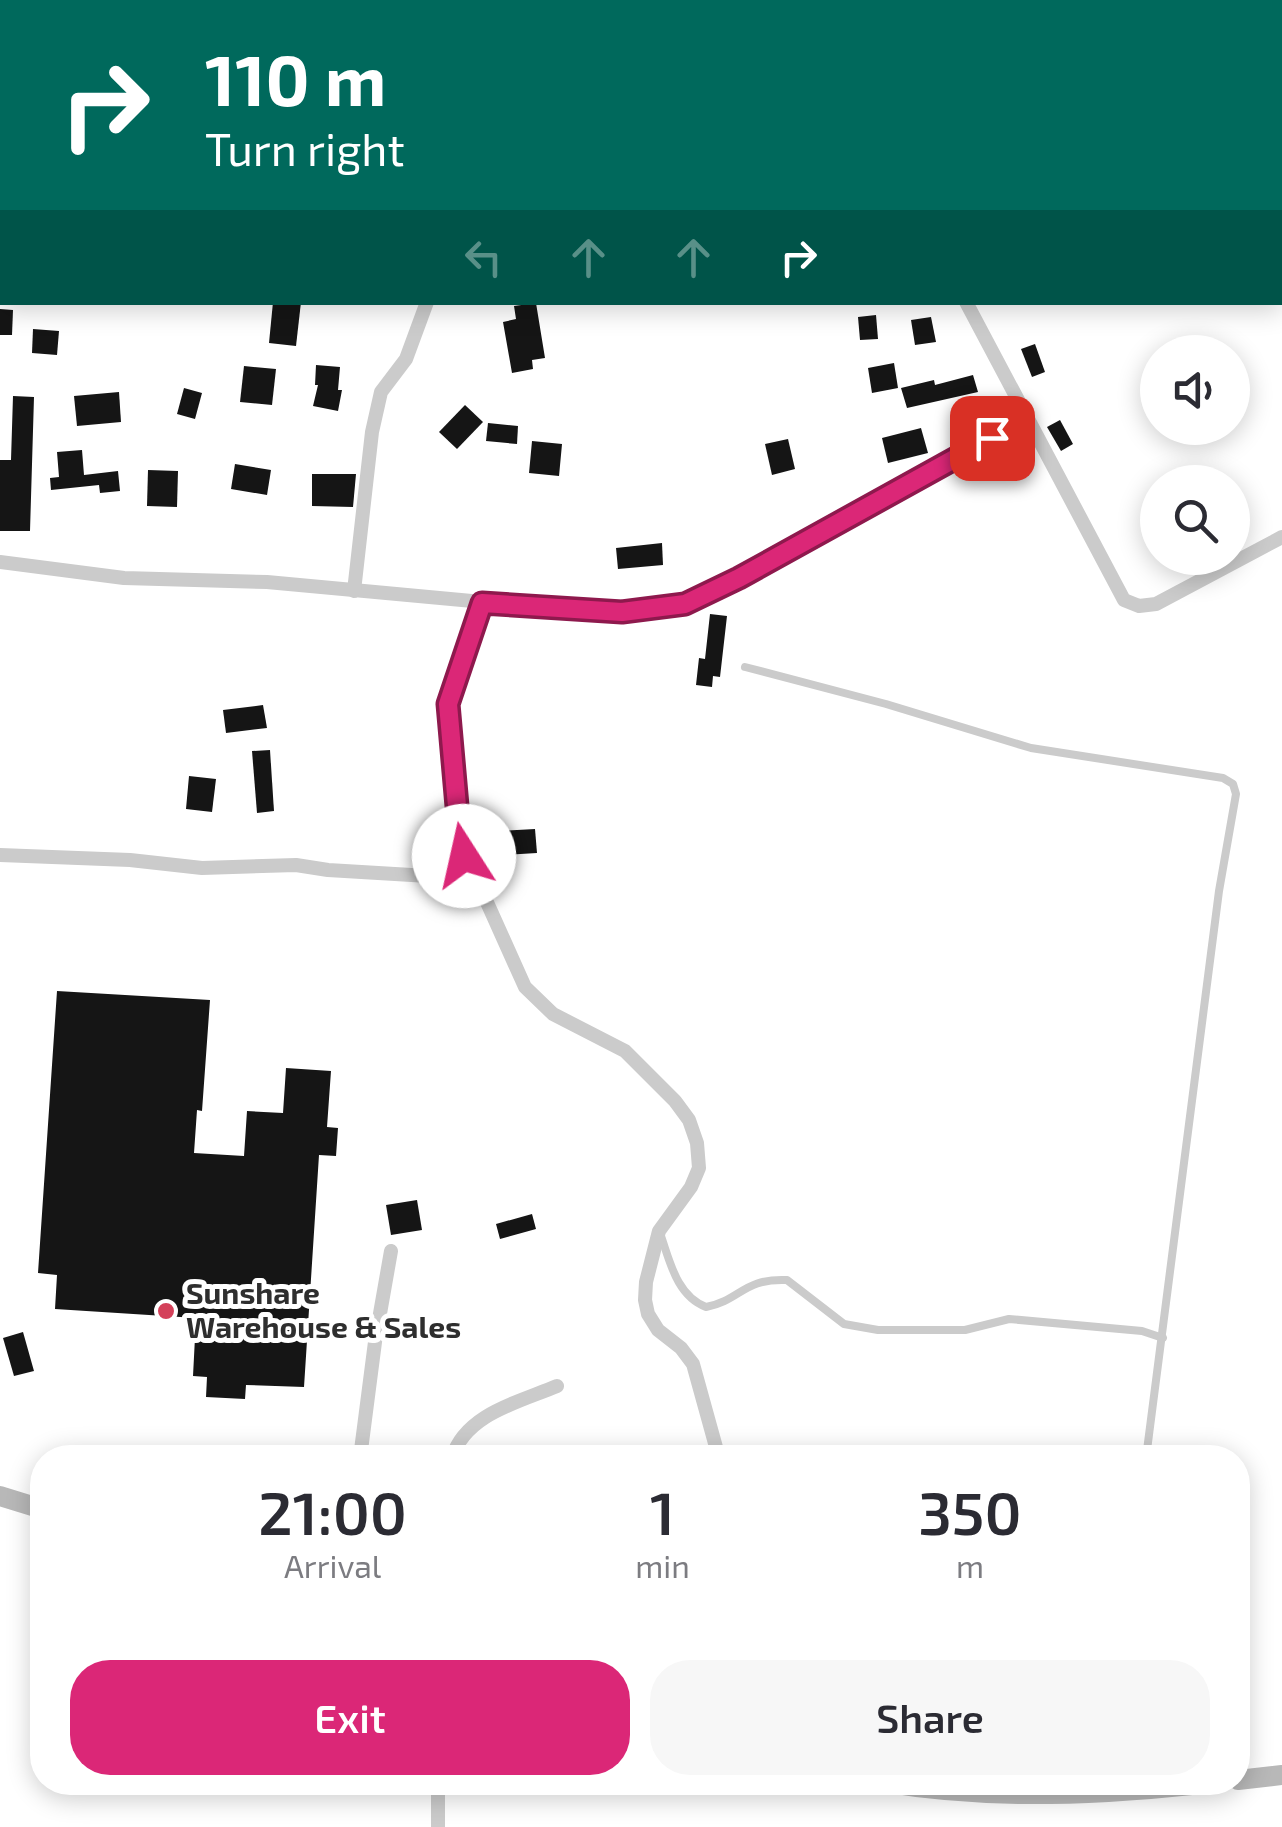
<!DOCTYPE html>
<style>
:root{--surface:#fff;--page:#f7f7f7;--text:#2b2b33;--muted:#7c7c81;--accent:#db2777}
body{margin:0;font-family:"Exo 2",sans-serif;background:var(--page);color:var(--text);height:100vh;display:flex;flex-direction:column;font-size:38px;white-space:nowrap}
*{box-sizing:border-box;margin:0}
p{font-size:32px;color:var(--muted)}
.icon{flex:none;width:55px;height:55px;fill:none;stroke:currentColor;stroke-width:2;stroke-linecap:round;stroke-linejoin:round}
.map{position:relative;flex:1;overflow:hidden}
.sheet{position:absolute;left:30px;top:1445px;width:1220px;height:350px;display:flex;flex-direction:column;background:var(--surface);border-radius:40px;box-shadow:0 5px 25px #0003}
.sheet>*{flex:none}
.top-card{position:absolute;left:0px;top:0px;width:1282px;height:305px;box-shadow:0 5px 25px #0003;background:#00695c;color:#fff;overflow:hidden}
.buttons{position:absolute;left:1140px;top:335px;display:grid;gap:20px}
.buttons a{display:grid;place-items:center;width:110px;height:110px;border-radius:50%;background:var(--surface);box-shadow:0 5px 25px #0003;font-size:50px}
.pin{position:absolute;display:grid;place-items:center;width:85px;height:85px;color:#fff;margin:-42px;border-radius:20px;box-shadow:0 5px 15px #0006}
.me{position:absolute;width:110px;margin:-55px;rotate:350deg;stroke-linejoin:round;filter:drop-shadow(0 0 8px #0008)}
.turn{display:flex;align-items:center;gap:35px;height:210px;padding:0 40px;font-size:45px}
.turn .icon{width:130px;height:130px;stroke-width:2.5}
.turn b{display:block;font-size:70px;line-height:85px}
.lanes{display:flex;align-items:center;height:95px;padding:0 40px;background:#0003;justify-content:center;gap:50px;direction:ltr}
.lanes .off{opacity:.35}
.eta{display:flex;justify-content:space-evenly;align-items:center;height:170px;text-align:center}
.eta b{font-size:60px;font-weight:600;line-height:70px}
.cta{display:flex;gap:20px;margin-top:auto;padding:20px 40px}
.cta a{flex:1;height:115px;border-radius:40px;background:var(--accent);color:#fff;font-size:40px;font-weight:600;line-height:115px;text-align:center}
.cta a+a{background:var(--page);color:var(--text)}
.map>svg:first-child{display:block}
.building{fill:#151515}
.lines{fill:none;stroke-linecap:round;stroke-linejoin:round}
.lane{stroke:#cbcbcb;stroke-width:8}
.street{stroke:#cbcbcb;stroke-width:14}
.secondary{stroke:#b8b8b8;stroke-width:20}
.route-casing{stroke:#8e194d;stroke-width:25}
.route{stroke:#db2777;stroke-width:18}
.poi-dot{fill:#d4415a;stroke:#fff;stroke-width:4}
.labels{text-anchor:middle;stroke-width:10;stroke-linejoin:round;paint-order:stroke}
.poi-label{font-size:30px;font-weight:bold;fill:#2e2e2e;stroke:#fff;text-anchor:start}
</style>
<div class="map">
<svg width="1282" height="1827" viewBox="0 0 1282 1827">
<rect width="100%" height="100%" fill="#fff"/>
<g class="building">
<path d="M 273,302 L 301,302 L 296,346 L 269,343 Z"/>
<path d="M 536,303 L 545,358 L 532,360 L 533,369 L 512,373 L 503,322 L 516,319 L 514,306 Z"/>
<path d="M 0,309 L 13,310 L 12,335 L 0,335 Z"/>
<path d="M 876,315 L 878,339 L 860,340 L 858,317 Z"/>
<path d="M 931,317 L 936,342 L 915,345 L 911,320 Z"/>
<path d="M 33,329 L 59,331 L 57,355 L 32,353 Z"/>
<path d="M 1035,344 L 1045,372 L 1032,377 L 1021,349 Z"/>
<path d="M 894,363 L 898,388 L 872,393 L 868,368 Z"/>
<path d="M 316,365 L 340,367 L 338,390 L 342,390 L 338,411 L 313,406 L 318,385 L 315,385 Z"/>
<path d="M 244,366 L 276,369 L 272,405 L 240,402 Z"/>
<path d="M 973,375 L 978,392 L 907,408 L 901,388 L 934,380 L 935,385 Z"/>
<path d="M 184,388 L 202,393 L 195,419 L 177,414 Z"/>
<path d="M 119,392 L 121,422 L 77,426 L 74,396 Z"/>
<path d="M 13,396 L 34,397 L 30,531 L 0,531 L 0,460 L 11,460 Z"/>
<path d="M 465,405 L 483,422 L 457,449 L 439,432 Z"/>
<path d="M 1060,420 L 1073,444 L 1061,451 L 1047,427 Z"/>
<path d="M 488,423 L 518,426 L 517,444 L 486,441 Z"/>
<path d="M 921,428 L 928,453 L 888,463 L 882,438 Z"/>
<path d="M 788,439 L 795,469 L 772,475 L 765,444 Z"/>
<path d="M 532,441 L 562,444 L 559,476 L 529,473 Z"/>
<path d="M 82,450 L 84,475 L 118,471 L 120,491 L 100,493 L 99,485 L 51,490 L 50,478 L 59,477 L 57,452 Z"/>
<path d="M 235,464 L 271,470 L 267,495 L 231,489 Z"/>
<path d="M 148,470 L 178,471 L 177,507 L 147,506 Z"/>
<path d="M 312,474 L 356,474 L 353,507 L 312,506 Z"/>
<path d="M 662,543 L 663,565 L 618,569 L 616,548 Z"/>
<path d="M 710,614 L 727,616 L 720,677 L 713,676 L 712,687 L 696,685 L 699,658 L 705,659 Z"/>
<path d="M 263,705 L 267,728 L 226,733 L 223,710 Z"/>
<path d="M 270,750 L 274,811 L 257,813 L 252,751 Z"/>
<path d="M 189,776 L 216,779 L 212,812 L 186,809 Z"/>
<path d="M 535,829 L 537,853 L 502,855 L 500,831 Z"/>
<path d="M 57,991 L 210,1000 L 202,1111 L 197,1110 L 194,1153 L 244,1156 L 247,1111 L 283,1113 L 286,1068 L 331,1071 L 327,1127 L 338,1128 L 336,1156 L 319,1155 L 304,1387 L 246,1385 L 245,1399 L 206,1397 L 207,1377 L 193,1376 L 196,1318 L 55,1309 L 57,1275 L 38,1273 Z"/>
<path d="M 417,1200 L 422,1230 L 391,1235 L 386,1205 Z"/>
<path d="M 532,1214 L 536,1229 L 500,1239 L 496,1224 Z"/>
<path d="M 23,1332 L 34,1371 L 14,1376 L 3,1338 Z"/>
</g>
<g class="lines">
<g class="lane">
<path d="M 745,667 L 886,704 L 1031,748 L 1223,778 L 1233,784 L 1236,794 L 1219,891 L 1146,1458"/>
<path d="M 661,1236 C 670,1262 677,1296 706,1307 C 741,1300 743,1278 787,1280 L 844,1324 L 878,1330 L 965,1330 L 1009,1319 L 1142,1331 L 1163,1338"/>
</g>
<g class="street">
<path d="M 137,2 L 137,0"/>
<path d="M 864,2 L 864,0"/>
<path d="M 980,2 L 983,0"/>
<path d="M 0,64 L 2,64"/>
<path d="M 966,302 L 1124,600 L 1139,606 L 1156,604 L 1282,537"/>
<path d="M 0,562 L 124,578 L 267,582 L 570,610 L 622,612 L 668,607 L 720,589 L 1027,420"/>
<path d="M 354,591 L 372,432 L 381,392 L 406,359 L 427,302"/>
<path d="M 482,603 L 448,705 L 459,840 L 525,987 L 553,1014 L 625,1051 L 675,1101 L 689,1120 L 697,1143 L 699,1168 L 691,1187 L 659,1231 L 646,1282 L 645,1300 L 648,1314 L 658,1330 L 681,1348 L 693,1364 L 719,1458"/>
<path d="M 0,855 L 130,860 L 202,868 L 296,865 L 328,870 L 445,877 L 454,877 L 471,867"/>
<path d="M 360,1458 L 375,1342 L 391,1251"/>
<path d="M 452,1458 C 465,1414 519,1402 557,1386"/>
<path d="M 438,1782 L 438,1827"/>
</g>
<g class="secondary">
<path d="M 0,1496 L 42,1509"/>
<path d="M 1238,1780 L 1282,1775"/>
<path d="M 882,1782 C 993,1801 1107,1795 1218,1782"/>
</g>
</g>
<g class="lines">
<defs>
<path id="route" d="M 464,856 L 460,840 L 448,704 L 482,603 L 622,612 L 685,604 L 739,578 L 992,438"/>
</defs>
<use href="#route" class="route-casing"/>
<use href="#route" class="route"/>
</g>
<circle class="poi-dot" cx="166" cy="1311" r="10"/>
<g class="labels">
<g class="poi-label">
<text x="186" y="1304">Sunshare<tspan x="186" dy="34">Warehouse &amp; Sales</tspan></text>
</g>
</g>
</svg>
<div class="buttons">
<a><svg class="icon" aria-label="sound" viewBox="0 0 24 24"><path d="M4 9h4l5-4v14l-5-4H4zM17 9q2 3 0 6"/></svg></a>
<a><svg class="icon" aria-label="search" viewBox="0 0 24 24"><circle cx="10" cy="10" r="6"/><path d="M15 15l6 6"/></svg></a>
</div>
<div class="pin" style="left:992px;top:438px;background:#d93025"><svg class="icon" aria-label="arrive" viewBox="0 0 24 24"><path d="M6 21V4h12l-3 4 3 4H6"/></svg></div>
<svg class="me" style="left:464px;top:856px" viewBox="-20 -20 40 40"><circle r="19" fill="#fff"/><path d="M0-13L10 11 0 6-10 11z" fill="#db2777"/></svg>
<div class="top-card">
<div class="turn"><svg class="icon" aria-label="right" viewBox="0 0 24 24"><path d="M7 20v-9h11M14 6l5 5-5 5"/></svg><div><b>110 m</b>Turn right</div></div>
<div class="lanes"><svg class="icon off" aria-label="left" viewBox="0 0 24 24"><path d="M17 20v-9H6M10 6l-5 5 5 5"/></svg><svg class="icon off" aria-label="ahead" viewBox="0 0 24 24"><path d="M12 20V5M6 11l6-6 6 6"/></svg><svg class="icon off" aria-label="ahead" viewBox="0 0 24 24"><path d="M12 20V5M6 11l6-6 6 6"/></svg><svg class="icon" aria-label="right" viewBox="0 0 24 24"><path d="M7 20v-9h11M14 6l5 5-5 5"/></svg></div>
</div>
<section class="sheet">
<div class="eta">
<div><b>21:00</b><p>Arrival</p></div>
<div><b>1</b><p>min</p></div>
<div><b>350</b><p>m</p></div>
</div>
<div class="cta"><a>Exit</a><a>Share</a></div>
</section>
</div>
